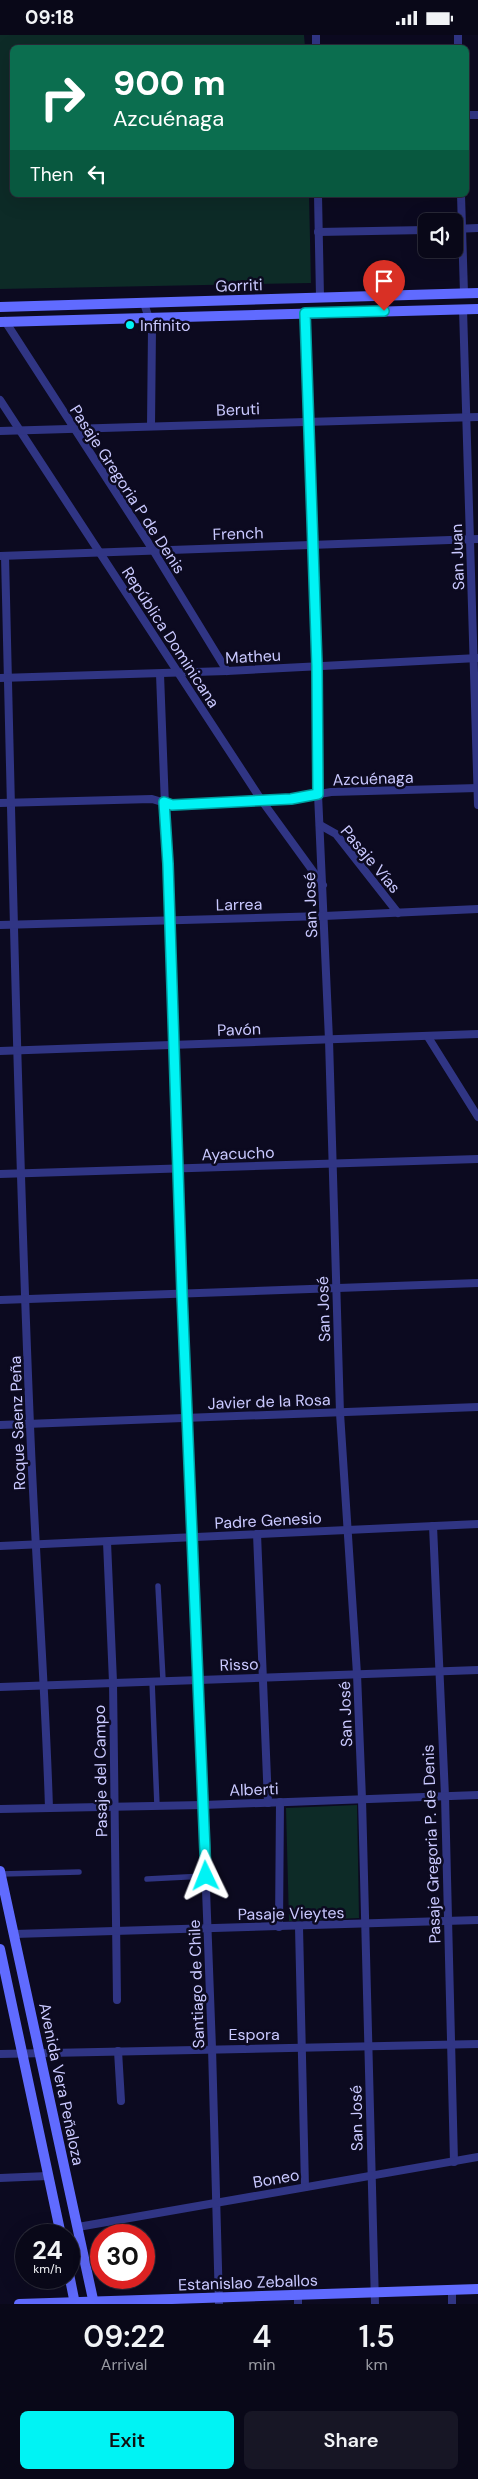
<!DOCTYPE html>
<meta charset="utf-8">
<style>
:root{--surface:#090818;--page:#171625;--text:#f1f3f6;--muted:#999aa2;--line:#292937;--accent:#00f3f4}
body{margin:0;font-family:"DM Sans",sans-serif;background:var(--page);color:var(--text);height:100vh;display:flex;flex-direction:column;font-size:19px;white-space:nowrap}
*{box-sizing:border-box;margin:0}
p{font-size:16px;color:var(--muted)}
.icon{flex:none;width:28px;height:28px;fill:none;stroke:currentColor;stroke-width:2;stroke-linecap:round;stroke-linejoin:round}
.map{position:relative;height:2269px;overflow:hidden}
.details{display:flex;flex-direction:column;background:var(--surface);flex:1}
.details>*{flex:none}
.guide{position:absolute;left:10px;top:10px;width:459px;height:152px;border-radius:8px;box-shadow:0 5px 20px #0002,0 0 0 1px var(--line);background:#0b6e4f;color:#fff;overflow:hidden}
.buttons{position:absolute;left:418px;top:178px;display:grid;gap:10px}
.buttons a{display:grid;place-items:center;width:45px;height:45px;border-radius:8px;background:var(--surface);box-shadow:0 5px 20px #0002,0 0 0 1px var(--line);font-size:25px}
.speed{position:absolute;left:15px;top:2189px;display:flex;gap:10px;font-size:25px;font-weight:700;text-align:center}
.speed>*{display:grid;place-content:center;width:65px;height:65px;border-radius:50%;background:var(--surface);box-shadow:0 5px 20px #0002,0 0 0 1px var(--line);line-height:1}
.speed small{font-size:12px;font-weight:400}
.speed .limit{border:8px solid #d22;background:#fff;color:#111}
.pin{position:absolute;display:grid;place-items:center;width:42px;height:42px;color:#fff;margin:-51px -21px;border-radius:50% 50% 50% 0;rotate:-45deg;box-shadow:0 0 5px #0007}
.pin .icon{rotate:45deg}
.me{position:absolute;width:55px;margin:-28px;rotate:358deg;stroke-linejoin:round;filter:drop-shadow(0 0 4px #0008)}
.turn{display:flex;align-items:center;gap:18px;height:105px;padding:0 20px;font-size:22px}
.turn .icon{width:65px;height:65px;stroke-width:2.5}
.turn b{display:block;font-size:35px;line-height:42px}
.then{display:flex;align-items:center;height:48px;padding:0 20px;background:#0003;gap:10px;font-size:19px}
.eta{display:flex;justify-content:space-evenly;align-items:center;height:85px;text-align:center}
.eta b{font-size:30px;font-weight:600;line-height:35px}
.button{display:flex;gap:10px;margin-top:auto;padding:10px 20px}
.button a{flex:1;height:58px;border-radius:8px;background:var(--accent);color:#111;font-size:20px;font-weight:600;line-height:58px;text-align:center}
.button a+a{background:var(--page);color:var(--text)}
.status{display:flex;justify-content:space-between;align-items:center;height:35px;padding:0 25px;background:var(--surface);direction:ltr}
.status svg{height:14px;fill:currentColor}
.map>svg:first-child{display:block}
.green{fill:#0d2b27}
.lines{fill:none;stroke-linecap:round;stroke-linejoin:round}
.pedestrian{stroke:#303584;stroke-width:5.5}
.minor{stroke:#303584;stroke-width:8}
.secondary{stroke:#606bff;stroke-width:10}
.route-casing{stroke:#009e9f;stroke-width:12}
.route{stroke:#00f3f4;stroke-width:9}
.poi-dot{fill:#00f3f4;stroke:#0c0a20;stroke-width:2}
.labels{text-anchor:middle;stroke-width:5;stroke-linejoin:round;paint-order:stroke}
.street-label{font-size:16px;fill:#cac9ff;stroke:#0c0a20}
.poi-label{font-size:16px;fill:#cac9ff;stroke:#0c0a20;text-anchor:start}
</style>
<div class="status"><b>09:18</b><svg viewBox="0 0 49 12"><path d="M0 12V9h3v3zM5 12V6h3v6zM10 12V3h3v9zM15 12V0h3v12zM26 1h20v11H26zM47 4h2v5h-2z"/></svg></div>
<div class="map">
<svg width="478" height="2269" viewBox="0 0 478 2269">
<rect width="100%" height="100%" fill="#0c0a20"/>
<g class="green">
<path d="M 0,0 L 304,0 L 305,12 L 12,12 L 12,160 L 309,160 L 311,248 L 0,254 Z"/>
<path d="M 357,1770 L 359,1883 L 289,1886 L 286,1773 Z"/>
</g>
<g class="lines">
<g class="pedestrian">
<path d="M 158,1551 L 163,1645"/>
<path d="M 152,1646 L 157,1771"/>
<path d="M 1,1839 L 79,1837"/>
<path d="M 147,1844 L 205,1841"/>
</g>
<g class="minor">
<path d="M 316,0 L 316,12"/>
<path d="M 458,0 L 458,12"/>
<path d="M 466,80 L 478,80"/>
<path d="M 318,160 L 320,262"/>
<path d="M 461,160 L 464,258"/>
<path d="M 454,194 L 478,193"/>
<path d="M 318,197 L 426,195"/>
<path d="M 144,268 L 152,293 L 151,391"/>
<path d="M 463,274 L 478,770"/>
<path d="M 305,278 L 317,631 L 318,759 L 329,1005 L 340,1378 L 357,1639 L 362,1764 L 375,2269"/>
<path d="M 5,286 L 153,515 L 227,636"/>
<path d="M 0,365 L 262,766 L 323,850"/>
<path d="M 0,396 L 478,382"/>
<path d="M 0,521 L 478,504"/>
<path d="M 5,521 C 12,810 18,1100 30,1390 C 35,1518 45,1645 49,1773"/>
<path d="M 160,639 L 212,2013 L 219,2269"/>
<path d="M 0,643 L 227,636 L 478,623"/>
<path d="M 0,768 L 152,764 L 172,770 L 291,764 L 331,757 L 478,753"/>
<path d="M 320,790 L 336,799 L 398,878"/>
<path d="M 0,890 L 324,881 L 478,874"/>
<path d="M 428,1002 L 478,1082"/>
<path d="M 0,1016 L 478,999"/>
<path d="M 0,1139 L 478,1124"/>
<path d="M 0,1265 L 478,1248"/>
<path d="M 0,1390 L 478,1372"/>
<path d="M 433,1491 L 445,1761 L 454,2127"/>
<path d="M 257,1499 L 268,1768"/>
<path d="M 107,1507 L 113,1647 L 117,1965"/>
<path d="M 0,1511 L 478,1489"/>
<path d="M 0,1652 L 478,1635"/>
<path d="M 0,1774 L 203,1770 L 478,1760"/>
<path d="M 279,1892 L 280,1767"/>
<path d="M 299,1892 L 305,2152"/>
<path d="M 14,1899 L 478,1885"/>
<path d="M 118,2016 L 121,2066"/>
<path d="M 0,2019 L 478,2009"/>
<path d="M 0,2143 L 48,2141"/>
<path d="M 78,2192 L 478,2122"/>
<path d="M 452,2255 L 452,2269"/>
<path d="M 298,2261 L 298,2269"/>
</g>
<g class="secondary">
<path d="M 0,272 L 478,258"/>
<path d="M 0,287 L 478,274"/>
<path d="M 0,1836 L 94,2269"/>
<path d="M 0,1914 L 61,2200"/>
<path d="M 69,2239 L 75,2269"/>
<path d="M 19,2269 L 478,2254"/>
</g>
</g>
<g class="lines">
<defs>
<path id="route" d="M 206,1841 L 182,1258 L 168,829 L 164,767 L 172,770 L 291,764 L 318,759 L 317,631 L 305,278 L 384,276"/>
</defs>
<use href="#route" class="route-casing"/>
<use href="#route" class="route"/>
</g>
<circle class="poi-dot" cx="130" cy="290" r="5"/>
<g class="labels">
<g class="street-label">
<text transform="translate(239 250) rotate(-2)" y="6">Gorriti</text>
<text transform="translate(238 374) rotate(-2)" y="6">Beruti</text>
<text transform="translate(128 454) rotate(57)" y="6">Pasaje Gregoria P de Denis</text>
<text transform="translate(238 498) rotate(-2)" y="6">French</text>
<text transform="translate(457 522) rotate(-92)" y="6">San Juan</text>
<text transform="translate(171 602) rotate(57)" y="6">República Dominicana</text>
<text transform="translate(253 621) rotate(-3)" y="6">Matheu</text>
<text transform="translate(373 743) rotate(-2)" y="6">Azcuénaga</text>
<text transform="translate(371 824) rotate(50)" y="6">Pasaje Vías</text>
<text transform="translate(239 869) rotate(-1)" y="6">Larrea</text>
<text transform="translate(310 870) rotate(-92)" y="6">San José</text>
<text transform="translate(239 994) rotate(-2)" y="6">Pavón</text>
<text transform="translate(238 1118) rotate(-2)" y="6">Ayacucho</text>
<text transform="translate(323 1274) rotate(-92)" y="6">San José</text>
<text transform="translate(269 1366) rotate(-2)" y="6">Javier de la Rosa</text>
<text transform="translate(17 1388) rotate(-92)" y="6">Roque Saenz Peña</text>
<text transform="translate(268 1485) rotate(-3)" y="6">Padre Genesio</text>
<text transform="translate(239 1629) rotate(-2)" y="6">Risso</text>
<text transform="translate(345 1679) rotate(-92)" y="6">San José</text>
<text transform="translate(100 1736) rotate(-91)" y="6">Pasaje del Campo</text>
<text transform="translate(254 1754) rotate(-2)" y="6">Alberti</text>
<text transform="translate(431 1809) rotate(-92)" y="6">Pasaje Gregoria P. de Denis</text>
<text transform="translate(291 1878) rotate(-1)" y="6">Pasaje Vieytes</text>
<text transform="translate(196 1949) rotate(-92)" y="6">Santiago de Chile</text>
<text x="254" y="2005">Espora</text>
<text transform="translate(62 2049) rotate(78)" y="6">Avenida Vera Peñaloza</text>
<text transform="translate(356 2083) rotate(-91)" y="6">San José</text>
<text transform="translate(276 2143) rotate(-10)" y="6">Boneo</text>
<text transform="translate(248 2247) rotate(-2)" y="6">Estanislao Zeballos</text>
</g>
<g class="poi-label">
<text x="140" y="296">Infinito</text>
</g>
</g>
</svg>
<div class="buttons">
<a><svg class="icon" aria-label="sound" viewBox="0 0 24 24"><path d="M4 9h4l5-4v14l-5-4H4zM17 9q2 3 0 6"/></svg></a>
</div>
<div class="speed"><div>24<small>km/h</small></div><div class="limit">30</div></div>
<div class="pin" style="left:384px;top:276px;background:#d93025"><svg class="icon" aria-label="arrive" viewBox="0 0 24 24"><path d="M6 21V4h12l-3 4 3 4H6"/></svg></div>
<svg class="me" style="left:206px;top:1841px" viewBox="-20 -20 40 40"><path d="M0-17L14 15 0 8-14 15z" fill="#00f3f4" stroke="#fff" stroke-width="4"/></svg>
<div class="guide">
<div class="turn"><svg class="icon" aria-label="right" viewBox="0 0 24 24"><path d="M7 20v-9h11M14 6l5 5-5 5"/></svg><div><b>900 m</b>Azcuénaga</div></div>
<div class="then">Then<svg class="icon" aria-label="left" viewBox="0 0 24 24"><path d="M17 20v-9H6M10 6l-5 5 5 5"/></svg></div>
</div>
</div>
<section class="details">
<div class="eta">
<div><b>09:22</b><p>Arrival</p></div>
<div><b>4</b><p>min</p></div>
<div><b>1.5</b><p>km</p></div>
</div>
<div class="button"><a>Exit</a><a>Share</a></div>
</section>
